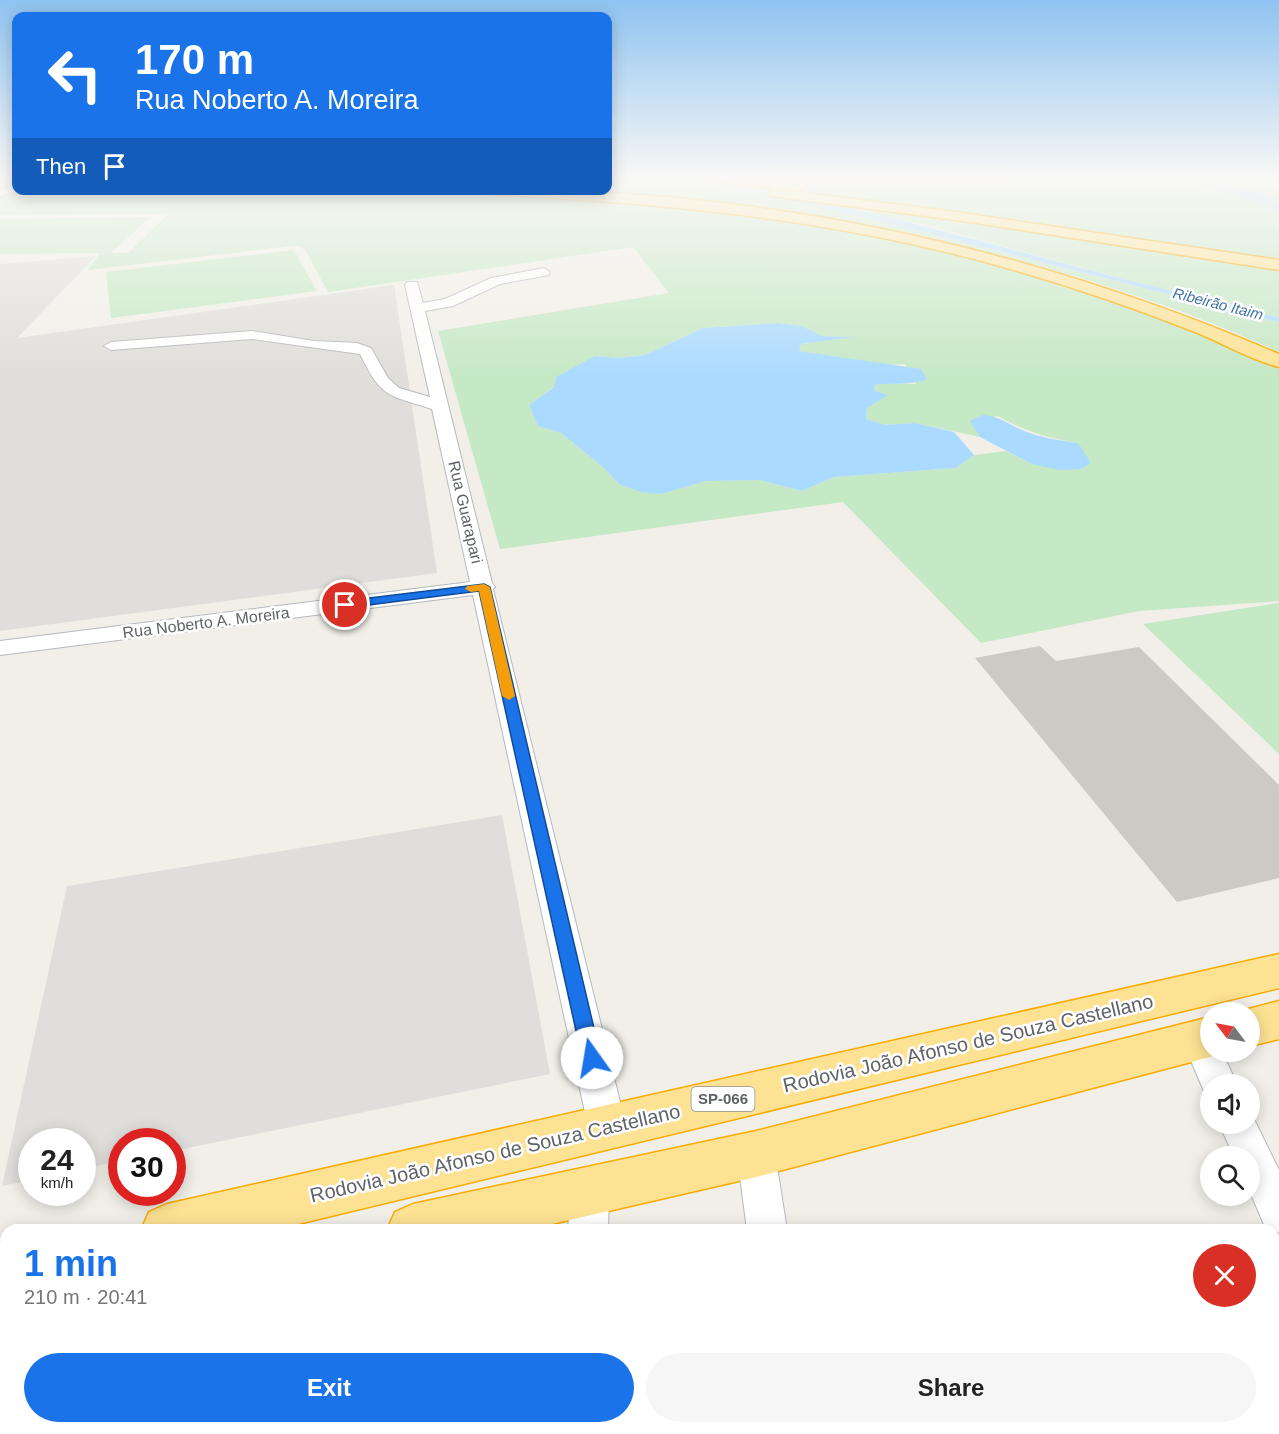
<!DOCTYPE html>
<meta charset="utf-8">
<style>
:root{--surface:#fff;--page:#f6f6f6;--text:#222;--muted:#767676;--accent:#1a73e8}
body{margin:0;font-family:Helvetica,sans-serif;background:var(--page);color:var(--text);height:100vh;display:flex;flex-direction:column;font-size:22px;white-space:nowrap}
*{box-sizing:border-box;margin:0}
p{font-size:20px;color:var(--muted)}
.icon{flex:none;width:33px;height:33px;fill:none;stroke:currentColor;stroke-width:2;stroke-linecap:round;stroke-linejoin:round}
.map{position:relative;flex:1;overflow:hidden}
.side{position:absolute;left:0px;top:1224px;width:1280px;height:210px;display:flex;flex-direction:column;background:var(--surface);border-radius:18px 18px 0 0;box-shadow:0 3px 15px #0003}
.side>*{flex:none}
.top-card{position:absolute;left:12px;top:12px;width:600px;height:183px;border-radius:12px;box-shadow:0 3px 15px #0003;background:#1a73e8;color:#fff;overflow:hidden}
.needle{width:39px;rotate:302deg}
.buttons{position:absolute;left:1200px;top:1002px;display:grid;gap:12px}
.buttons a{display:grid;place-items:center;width:60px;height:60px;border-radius:50%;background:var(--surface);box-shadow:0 3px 15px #0003;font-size:30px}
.speed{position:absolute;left:18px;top:1128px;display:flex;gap:12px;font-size:30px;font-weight:700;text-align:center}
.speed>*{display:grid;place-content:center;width:78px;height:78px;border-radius:50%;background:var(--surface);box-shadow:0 3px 15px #0003;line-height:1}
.speed small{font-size:15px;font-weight:400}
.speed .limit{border:9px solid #d22;background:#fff;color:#111}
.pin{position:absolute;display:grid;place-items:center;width:51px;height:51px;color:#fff;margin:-26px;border:3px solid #fff;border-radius:50%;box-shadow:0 2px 6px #0007}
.me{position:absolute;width:66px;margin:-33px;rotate:347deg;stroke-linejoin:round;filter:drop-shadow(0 0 4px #0008)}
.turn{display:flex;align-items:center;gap:21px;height:126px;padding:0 24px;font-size:27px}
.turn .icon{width:78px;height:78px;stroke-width:2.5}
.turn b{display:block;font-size:42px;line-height:51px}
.then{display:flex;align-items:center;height:57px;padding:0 24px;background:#0003;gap:12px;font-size:22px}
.round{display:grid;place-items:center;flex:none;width:63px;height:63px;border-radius:32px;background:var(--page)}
.head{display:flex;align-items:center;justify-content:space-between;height:102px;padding:0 24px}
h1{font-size:36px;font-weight:700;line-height:45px;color:var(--accent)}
.button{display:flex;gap:12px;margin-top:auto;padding:12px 24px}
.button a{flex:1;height:69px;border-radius:36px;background:var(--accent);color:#fff;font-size:24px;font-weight:700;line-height:69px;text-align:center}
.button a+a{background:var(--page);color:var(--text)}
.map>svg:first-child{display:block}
.industrial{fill:#e0deda}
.green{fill:#c5e8c5;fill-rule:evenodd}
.water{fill:#aadaff}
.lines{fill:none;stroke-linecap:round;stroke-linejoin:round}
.river{fill:#aadaff;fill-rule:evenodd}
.building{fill:#cccac5}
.minor-casing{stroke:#b5b8bc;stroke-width:2}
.highway-casing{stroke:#f9ab00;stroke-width:3}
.minor{fill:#fff;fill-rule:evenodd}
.highway{fill:#fde293;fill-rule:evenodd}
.route{fill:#1a73e8;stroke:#114b97;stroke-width:1.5}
.slow{fill:#f59e0b}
.labels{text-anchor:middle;stroke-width:5;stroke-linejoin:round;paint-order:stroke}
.far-water-label{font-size:15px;font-style:italic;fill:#4174aa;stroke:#fff}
.shield{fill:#fff;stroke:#8f9295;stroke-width:1.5}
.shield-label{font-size:15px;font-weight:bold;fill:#5f6368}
.street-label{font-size:16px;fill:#5f6368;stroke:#fff}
.near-street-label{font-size:20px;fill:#5f6368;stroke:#fff}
</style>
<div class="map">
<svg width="1279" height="1434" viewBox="0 0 1279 1434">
<rect width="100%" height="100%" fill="#f1efe8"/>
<g class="industrial">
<path d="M 96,256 L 17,338 L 394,285 L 437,573 L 0,631 L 0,264 Z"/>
<path d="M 502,815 L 550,1074 L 173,1151 L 172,1142 L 122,1142 L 121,1161 L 83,1169 L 82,1142 L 32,1142 L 31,1180 L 2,1186 L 67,886 Z"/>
</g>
<g class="green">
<path d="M 608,178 L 778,178 L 800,183 L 794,201 L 871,219 L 1279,322 L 1279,352 C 1122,280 952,239 782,214 C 713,203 644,195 575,191 L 608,190 Z"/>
<path d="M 796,178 L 1279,178 L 1279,318 L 1142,284 L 933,227 L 828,204 L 816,201 L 814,184 L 810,180 Z"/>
<path d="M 16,190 C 230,190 444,182 657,203 C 814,219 969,250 1117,303 C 1172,323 1227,343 1279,369 L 1279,601 L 1139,611 L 981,643 L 843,502 L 500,549 L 438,331 L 669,293 L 633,247 L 328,292 L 304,248 L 293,246 L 88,270 L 100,253 L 0,254 L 0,219 L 150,217 L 111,253 L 128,253 L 168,214 L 0,215 L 0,197 ZM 778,323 L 802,326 L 822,336 L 851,337 L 801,344 L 798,351 L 889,365 L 905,364 L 916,384 L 889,383 L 874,385 L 875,391 L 887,395 L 867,408 L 866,419 L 885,425 L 915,423 L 980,437 L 971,422 L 998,416 C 1024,431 1048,438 1078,443 L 1032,464 L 1006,451 L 974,455 L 956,468 L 834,477 L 802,491 L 760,480 L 706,481 L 661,494 L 619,484 L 603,467 L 561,433 L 538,426 L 529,405 L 595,356 L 621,358 L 645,355 L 703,328 Z"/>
<path d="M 294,250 L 317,291 L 111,318 L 106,272 Z"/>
<path d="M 1279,603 L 1279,754 L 1143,624 Z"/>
</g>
<g class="water">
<path d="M 778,178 L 796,178 L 810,180 L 814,184 L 816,200 L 828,204 C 917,222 1005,248 1093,271 C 1155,288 1217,301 1279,318 L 1279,322 L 871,219 L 794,202 L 800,182 Z"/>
<path d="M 778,323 L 802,326 L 822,336 L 854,337 L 801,344 L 799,351 L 921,369 L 927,379 C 910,386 892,382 874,385 L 875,391 L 888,395 L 867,408 L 866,419 L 885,425 L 915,423 L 954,432 L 974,455 L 956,468 L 834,477 L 802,491 L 760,480 L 706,481 L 661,494 L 641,492 L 619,484 L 603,467 L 561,433 L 538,426 L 529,405 L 554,387 L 556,377 L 595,356 L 621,358 L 645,355 L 703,328 Z"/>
<path d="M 983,415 C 1001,417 1006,423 1022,430 C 1040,438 1059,440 1078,443 L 1091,463 L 1081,469 L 1060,470 L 1032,464 L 980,437 L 970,421 Z"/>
</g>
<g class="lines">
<path class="river" d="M 1187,178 L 1214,178 L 1279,198 L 1279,210 L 1190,182 Z"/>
</g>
<path class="building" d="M 1040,646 L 1056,661 L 1139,647 L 1279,785 L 1279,878 L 1177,902 L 975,658 Z"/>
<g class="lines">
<defs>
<g id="minor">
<path d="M 16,184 L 17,190 L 0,197 L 0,190 Z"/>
<path d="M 544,268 L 550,272 L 549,275 L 500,284 L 453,306 L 425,311 L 492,583 L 495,587 L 493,589 L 626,1126 L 620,1138 L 607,1143 L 594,1138 L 588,1126 L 473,595 L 0,655 L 0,641 L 470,582 L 432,409 C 387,394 382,399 360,354 L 252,339 L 111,350 L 104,346 L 111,342 L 252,331 L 314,341 L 357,343 L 371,348 L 388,378 L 399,388 L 430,397 L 405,285 L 407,282 L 417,282 L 423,303 L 445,299 L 491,278 Z"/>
<path d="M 1199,1025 L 1210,1029 L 1210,1052 L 1222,1052 L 1237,1084 L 1210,1084 L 1210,1097 L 1206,1096 L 1182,1040 L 1187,1029 Z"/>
<path d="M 1250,1111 L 1279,1170 L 1279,1233 L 1265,1227 L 1250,1192 L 1250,1156 L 1234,1156 L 1219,1124 L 1250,1124 Z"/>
<path d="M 756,1136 L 769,1141 L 775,1154 L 787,1230 L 747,1230 L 737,1154 L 743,1141 Z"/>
<path d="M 590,1171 L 604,1176 L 609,1190 L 608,1230 L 568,1230 L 571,1190 L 576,1176 Z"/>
<rect x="556" y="1428" width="46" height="6"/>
<path d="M 774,1428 L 820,1428 L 821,1434 L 775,1434 Z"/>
</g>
<g id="highway">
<path d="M 710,178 L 752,178 L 799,183 L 806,187 L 799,191 L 717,182 Z"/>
<path d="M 775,189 L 956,212 L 1279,260 L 1279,270 L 956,220 L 770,196 L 768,193 Z"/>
<path d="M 479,190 C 510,190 542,189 574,191 C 817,201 1055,258 1279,354 L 1279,367 C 1250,360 1223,343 1195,332 C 1134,308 1073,287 1010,269 C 839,219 662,203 485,194 Z"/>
<path d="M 1279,954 L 1279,988 L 273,1230 L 141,1230 L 149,1212 L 167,1204 Z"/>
<path d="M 1279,1001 L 1279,1039 L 1250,1046 L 1250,1012 L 1237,1012 Z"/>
<path d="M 1210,1017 L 1210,1052 L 1224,1052 L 1210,1057 L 756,1177 L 526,1230 L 387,1230 L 395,1212 L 413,1204 L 756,1131 Z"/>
<path d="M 6,1241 L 6,1295 L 0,1296 L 0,1242 Z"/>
<path d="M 6,1300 L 6,1356 L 0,1357 L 0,1301 Z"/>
</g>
</defs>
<use href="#minor" class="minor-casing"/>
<use href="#highway" class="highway-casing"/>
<use href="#minor" class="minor"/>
<use href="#highway" class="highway"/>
</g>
<linearGradient id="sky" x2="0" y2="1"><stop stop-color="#8fc3f1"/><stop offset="0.47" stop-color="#f9f8f5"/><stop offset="1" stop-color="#f9f8f5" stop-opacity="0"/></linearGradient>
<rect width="1279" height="379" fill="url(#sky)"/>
<path class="route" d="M 484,584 L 490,587 L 601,1058 L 598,1064 L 592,1067 L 585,1064 L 582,1058 L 479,591 L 345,608 L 339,605 L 345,601 Z"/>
<path class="slow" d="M 484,584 L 490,587 L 515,696 L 509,700 L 502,696 L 479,591 L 471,592 L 465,589 L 467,586 Z"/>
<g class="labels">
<g class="far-water-label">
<text transform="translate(1218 304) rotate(14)" y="5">Ribeirão Itaim</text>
</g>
<rect class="shield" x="691.5" y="1087" width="63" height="24" rx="4.5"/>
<g class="shield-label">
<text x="723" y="1104">SP-066</text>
</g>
<g class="street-label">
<text transform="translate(466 512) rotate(77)" y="6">Rua Guarapari</text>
<text transform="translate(206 622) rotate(-7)" y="6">Rua Noberto A. Moreira</text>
</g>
<g class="near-street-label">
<text transform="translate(968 1043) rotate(-13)" y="7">Rodovia João Afonso de Souza Castellano</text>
<text transform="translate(495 1153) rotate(-13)" y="7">Rodovia João Afonso de Souza Castellano</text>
</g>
</g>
</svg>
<div class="buttons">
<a><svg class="needle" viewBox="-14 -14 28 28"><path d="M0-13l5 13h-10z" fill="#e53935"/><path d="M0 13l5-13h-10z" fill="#767676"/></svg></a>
<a><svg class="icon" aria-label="sound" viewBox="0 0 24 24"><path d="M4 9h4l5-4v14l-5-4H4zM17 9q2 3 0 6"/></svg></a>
<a><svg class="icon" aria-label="search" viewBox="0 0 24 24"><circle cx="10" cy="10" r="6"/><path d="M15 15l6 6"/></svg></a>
</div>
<div class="speed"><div>24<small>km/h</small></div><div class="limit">30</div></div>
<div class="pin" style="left:345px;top:605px;background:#d93025"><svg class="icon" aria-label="arrive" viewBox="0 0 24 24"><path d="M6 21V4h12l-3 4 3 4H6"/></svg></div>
<svg class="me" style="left:592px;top:1058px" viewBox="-20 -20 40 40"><circle r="19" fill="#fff"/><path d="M0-13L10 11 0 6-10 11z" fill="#1a73e8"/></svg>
<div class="top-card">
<div class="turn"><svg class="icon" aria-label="left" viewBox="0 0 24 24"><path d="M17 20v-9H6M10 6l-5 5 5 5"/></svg><div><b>170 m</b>Rua Noberto A. Moreira</div></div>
<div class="then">Then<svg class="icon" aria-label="arrive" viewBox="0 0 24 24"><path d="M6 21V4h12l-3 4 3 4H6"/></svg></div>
</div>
<section class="side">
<div class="head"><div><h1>1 min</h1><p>210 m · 20:41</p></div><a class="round" style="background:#d93025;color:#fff"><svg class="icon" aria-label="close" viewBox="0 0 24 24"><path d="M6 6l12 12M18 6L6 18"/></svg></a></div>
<div class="button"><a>Exit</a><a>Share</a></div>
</section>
</div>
